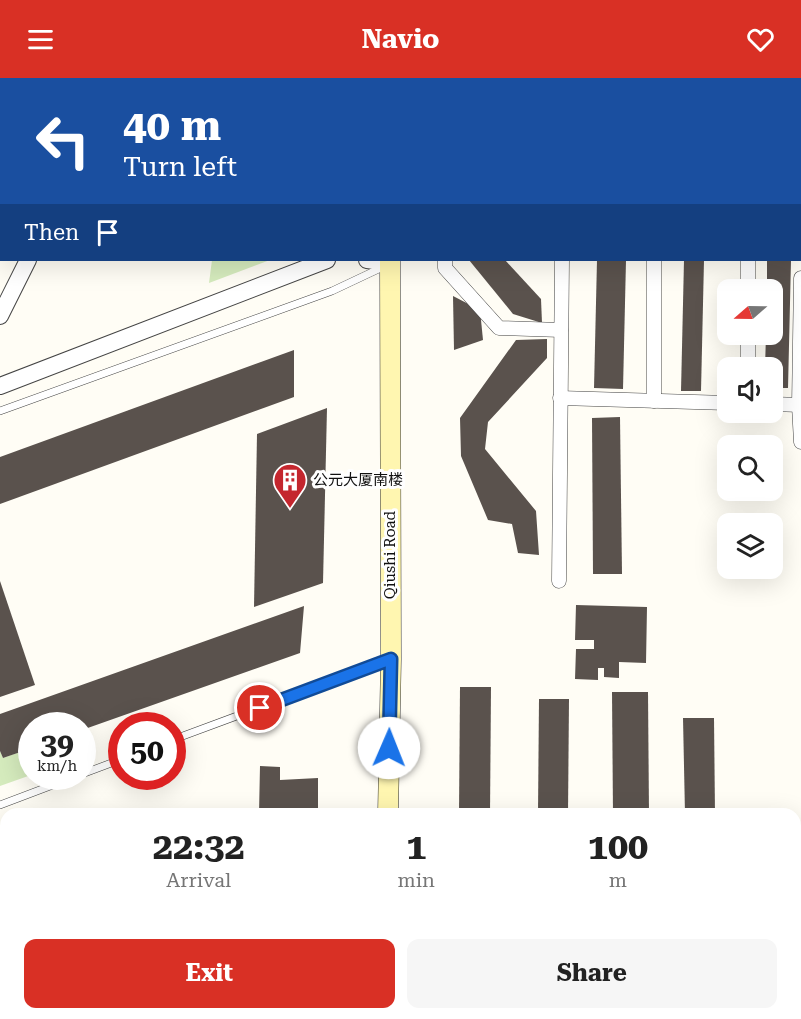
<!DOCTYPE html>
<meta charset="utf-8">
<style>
:root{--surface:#fff;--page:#f6f6f6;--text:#222;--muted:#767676;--accent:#d93025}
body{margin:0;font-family:"Roboto Serif","Noto Sans SC",serif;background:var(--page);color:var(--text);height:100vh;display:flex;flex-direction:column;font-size:22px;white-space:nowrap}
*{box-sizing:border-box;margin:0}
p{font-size:20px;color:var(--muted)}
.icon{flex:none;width:33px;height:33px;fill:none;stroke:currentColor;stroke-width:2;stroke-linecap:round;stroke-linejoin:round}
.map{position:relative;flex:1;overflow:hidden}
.panel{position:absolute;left:0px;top:730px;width:801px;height:212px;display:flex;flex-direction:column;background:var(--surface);border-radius:18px 18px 0 0;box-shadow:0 6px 24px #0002}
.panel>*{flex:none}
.hud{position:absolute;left:0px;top:0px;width:801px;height:183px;box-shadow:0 6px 24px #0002;background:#1a4fa0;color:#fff;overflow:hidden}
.needle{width:39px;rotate:250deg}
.tools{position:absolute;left:717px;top:201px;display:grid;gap:12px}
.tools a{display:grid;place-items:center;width:66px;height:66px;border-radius:12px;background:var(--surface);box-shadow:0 6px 24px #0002;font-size:30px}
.speed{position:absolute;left:18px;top:634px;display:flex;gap:12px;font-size:30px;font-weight:700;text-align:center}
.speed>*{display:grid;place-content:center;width:78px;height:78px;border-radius:50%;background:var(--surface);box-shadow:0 6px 24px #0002;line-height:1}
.speed small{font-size:15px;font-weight:400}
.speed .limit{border:9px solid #d22;background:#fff;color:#111}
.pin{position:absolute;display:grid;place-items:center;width:51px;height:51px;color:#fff;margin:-26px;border:3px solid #fff;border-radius:50%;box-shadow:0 2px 6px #0007}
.me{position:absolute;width:66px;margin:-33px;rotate:1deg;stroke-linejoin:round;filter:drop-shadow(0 0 4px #0008)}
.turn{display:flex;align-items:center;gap:21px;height:126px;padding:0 24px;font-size:27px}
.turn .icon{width:78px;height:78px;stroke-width:2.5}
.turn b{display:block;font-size:42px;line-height:51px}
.then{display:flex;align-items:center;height:57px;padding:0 24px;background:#0003;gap:12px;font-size:22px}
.eta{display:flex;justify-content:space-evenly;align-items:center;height:102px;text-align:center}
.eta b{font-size:36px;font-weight:700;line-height:42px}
.primary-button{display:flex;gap:12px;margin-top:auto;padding:12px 24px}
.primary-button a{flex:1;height:69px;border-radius:12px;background:var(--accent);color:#fff;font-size:24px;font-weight:700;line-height:69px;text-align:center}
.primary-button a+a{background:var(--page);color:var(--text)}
header{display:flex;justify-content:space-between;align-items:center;height:78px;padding:0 24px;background:var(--accent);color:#fff;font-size:27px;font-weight:700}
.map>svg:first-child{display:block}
.green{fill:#d5ebbd}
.pitch{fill:#e6f2cf}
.building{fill:#5a524d}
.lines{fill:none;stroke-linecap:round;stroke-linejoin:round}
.service-casing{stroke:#444;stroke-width:8}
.minor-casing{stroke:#444;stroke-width:15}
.tertiary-casing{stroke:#444;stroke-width:18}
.secondary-casing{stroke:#333;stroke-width:21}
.path{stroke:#333;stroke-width:3;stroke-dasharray:6 3;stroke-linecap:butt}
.service{stroke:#fff;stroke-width:7}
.minor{stroke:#fff;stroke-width:14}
.tertiary{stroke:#fff;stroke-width:16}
.secondary{stroke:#fff6b0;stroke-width:20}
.route-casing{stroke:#114b97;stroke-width:15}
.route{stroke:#1a73e8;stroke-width:10}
.labels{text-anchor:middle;stroke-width:6;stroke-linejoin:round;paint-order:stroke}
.poi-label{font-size:15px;fill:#111;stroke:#fff;text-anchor:start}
.street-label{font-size:15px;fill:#111;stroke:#fff}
</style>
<header><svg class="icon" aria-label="menu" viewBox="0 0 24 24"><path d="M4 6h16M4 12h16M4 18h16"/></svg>Navio<svg class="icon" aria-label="heart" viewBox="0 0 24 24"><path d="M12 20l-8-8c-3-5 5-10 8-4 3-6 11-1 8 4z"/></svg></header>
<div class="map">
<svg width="801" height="941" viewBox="0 0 801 941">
<rect width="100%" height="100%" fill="#fffdf5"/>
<g class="green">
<path d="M 212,182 L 270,182 L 209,205 Z"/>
<path d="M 31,670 L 31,697 L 0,708 L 0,673 L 3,680 Z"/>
</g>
<path class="pitch" d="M 0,0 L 8,1 L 2,2 L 0,105 Z"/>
<g class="building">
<path d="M 469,182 L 505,182 L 541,221 L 542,245 L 513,236 Z"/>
<path d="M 597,182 L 626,182 L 623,311 L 594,310 Z"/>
<path d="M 684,182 L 704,182 L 701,313 L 681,313 Z"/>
<path d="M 767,182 L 791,182 L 788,310 L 772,310 L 772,290 L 765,290 L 766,256 L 772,256 L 772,212 L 767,212 Z"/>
<path d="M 453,218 L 480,232 L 483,262 L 454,272 Z"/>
<path d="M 547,261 L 547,280 L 488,344 L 485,371 L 536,433 L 539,477 L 518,475 L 512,446 L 488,442 L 461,378 L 460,340 L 516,262 Z"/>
<path d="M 294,272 L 294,319 L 0,426 L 0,379 Z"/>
<path d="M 327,330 L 323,505 L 254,529 L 257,356 Z"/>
<path d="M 620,339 L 622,496 L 593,496 L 592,340 Z"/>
<path d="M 0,503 L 35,607 L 0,619 Z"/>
<path d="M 576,527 L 647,529 L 646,585 L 619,584 L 619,600 L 604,599 L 604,590 L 598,590 L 598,602 L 575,601 L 576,571 L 594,571 L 594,562 L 575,562 Z"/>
<path d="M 304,528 L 300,575 L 82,652 L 82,648 L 32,648 L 32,670 L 3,680 L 0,673 L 0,636 Z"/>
<path d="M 460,609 L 491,609 L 490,736 L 459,736 Z"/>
<path d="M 612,614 L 648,614 L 649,736 L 613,736 Z"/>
<path d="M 539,621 L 569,621 L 568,736 L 538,736 Z"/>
<path d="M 683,640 L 714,640 L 715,736 L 685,736 Z"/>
<path d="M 260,688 L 280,689 L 280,702 L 318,700 L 318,736 L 259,736 Z"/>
<rect x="1" y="885" width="5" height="27"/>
<rect x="20" y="936" width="32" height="5"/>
<path d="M 458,936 L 489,936 L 489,941 L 459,941 Z"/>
<rect x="536" y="936" width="31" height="5"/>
<rect x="614" y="936" width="36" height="5"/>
<rect x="682" y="936" width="33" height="5"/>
<rect x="756" y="936" width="24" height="5"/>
</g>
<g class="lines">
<defs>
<g id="service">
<path d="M 315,2 L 316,0"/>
<path d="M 0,333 L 332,213 L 385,188"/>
<path d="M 172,662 L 388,582"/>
<path d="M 82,696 L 122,681"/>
<path d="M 0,727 L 74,699"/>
</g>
<g id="minor">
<path d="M 653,0 L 653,2"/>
<path d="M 747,0 L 747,2"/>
<path d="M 449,2 L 449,0"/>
<path d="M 564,2 L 564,0"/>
<path d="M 445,182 L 445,190 L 499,250 L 561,252"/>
<path d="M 654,182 L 654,323"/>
<path d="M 748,182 L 748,212"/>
<path d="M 801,200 L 799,327 L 801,364"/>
<path d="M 748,256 L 748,290"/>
<path d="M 560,320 L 728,325"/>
<path d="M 772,326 L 801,327"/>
<path d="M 559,503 L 562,182"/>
<path d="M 795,881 L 801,881"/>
</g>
<g id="tertiary">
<path d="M 65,0 L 65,2"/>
<path d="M 367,182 L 390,185"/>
<path d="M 0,238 L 28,182"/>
<path d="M 0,308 L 327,182"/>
</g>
<g id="secondary">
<path d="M 397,2 L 397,0"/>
<path d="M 388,736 L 391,581 L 390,182"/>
<path d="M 385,941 L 385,936"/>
</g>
</defs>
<use href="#service" class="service-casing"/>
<use href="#minor" class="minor-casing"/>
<use href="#tertiary" class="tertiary-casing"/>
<use href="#secondary" class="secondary-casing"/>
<g class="path">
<path d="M 0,80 L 2,80"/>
<path d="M 0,97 L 2,98"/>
</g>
<use href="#service" class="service"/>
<use href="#minor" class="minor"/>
<use href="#tertiary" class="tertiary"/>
<use href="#secondary" class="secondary"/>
</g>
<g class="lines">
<defs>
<path id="route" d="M 260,630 L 391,581 L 389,670"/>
</defs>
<use href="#route" class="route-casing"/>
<use href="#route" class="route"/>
</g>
<defs>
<symbol id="building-pin" viewBox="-11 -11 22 30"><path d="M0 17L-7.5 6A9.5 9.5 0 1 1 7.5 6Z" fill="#c4262e" stroke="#fff"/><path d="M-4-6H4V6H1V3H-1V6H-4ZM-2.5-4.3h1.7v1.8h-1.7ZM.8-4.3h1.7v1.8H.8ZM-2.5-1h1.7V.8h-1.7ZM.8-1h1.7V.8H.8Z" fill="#fff"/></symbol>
</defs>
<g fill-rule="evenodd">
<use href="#building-pin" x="271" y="383" width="38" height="52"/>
</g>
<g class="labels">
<g class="poi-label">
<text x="313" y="407">公元大厦南楼</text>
</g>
<g class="street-label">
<text transform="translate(390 477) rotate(-90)" y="5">Qiushi Road</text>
</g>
</g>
</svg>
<div class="tools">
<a><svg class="needle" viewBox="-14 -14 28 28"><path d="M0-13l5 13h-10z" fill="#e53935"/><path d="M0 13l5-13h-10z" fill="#767676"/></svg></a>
<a><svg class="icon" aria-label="sound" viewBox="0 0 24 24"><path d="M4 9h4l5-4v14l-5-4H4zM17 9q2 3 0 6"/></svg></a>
<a><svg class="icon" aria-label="search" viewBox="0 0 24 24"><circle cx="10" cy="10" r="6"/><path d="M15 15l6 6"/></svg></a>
<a><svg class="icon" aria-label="layers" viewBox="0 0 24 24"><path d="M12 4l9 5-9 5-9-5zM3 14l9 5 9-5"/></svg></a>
</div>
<div class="speed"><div>39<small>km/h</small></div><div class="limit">50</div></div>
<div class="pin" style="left:260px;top:630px;background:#d93025"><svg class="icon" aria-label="arrive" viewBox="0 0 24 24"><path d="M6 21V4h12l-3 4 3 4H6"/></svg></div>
<svg class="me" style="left:389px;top:670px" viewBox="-20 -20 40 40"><circle r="19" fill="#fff"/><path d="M0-13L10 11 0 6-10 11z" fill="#1a73e8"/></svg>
<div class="hud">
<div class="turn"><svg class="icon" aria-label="left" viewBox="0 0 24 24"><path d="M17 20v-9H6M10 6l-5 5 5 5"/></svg><div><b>40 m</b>Turn left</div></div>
<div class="then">Then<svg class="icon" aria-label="arrive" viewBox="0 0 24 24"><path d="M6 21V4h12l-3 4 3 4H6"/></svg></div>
</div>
<section class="panel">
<div class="eta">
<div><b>22:32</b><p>Arrival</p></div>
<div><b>1</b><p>min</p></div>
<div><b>100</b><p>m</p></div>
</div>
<div class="primary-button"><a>Exit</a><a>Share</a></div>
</section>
</div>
